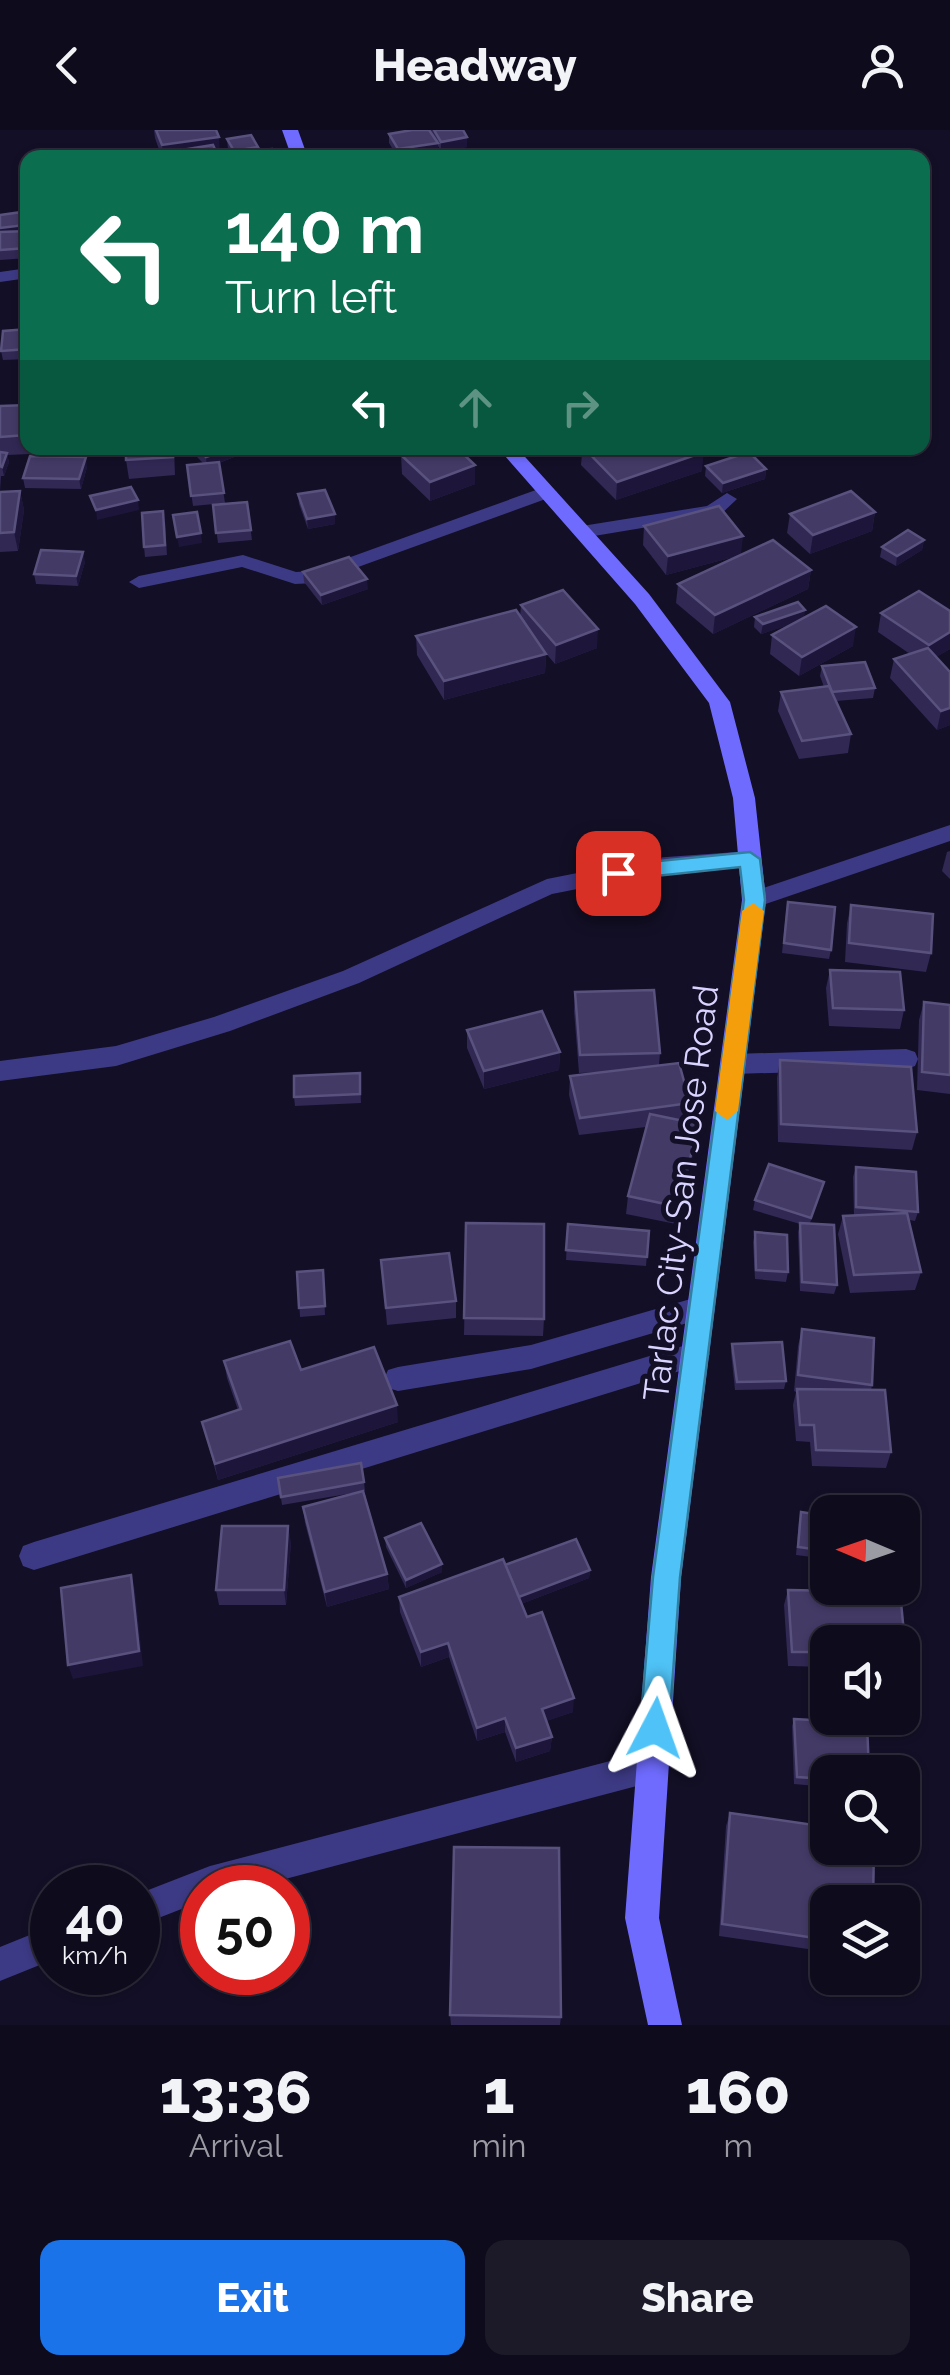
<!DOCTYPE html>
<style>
:root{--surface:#0e0b1c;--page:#1c1929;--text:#f1f3f6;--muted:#9b9ba3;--line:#2e2b3b;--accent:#1a73e8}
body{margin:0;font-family:Raleway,sans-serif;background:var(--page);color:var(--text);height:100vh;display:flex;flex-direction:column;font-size:38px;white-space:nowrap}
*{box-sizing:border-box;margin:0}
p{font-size:32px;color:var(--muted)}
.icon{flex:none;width:55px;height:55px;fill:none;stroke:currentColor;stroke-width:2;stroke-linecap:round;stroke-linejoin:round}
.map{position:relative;height:1895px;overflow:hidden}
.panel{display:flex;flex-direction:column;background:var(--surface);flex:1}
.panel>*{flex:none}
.hud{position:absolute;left:20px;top:20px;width:910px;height:305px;border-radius:20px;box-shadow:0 2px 8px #0004,0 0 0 2px var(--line);background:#0b6e4f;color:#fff;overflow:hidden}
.needle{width:65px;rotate:272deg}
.buttons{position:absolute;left:810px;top:1365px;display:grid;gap:20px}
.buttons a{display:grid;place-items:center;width:110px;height:110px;border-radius:20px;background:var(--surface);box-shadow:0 2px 8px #0004,0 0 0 2px var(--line);font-size:50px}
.speed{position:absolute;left:30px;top:1735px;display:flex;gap:20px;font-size:50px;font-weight:700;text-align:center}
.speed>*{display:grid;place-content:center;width:130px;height:130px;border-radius:50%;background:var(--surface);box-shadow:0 2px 8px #0004,0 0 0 2px var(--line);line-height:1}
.speed small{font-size:25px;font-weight:400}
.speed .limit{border:15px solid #d22;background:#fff;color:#111}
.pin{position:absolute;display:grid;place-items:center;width:85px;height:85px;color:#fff;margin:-42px;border-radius:20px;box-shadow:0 5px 15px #0006}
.me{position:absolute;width:110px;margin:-55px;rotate:4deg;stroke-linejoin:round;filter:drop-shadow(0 0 8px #0008)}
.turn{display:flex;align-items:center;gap:35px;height:210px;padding:0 40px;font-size:45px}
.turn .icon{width:130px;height:130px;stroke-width:2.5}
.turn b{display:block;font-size:70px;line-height:85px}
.lanes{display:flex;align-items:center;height:95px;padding:0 40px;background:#0003;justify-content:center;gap:50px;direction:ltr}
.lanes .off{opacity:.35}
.eta{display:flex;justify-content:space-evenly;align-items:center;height:170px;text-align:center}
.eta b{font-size:60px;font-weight:800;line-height:70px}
.cta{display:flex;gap:20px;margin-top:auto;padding:20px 40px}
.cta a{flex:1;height:115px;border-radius:20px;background:var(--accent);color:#fff;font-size:40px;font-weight:800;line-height:115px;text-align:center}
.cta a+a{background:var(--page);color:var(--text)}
header{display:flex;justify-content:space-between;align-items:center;height:130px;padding:0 40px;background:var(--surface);font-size:45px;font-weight:800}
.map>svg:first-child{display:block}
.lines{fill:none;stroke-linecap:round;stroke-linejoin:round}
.lane{fill:#3d3a85;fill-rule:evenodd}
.street{fill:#3d3a85;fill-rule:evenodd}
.secondary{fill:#6f6bff;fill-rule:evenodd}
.wall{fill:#312854}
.shaded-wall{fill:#1d163a}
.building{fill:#433a66;stroke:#5a527e;stroke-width:2.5}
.route{fill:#4fc3f7;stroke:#337fa1;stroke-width:2.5}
.slow{fill:#f59e0b}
.labels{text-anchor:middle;stroke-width:10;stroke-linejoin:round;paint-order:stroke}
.street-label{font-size:35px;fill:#d9d4ff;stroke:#130f26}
</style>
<header><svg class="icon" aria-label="back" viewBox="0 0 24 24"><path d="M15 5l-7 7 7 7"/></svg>Headway<svg class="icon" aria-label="person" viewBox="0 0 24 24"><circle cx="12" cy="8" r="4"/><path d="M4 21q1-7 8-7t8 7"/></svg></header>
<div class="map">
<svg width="950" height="1895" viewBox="0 0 950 1895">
<rect width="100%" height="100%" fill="#130f26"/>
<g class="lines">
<g class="lane">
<path d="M 47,318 L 65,318 L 61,328 L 54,330 L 45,324 Z"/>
<path d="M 727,363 L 737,369 L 720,385 L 582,408 L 572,402 L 582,396 L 707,376 Z"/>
<path d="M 906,919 L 915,922 L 918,929 L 915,936 L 906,939 L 733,944 L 724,941 L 721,934 L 724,927 L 733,924 Z"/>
<path d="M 701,1166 L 711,1170 L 715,1178 L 711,1186 L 531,1239 L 398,1261 L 388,1258 L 384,1249 L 388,1240 L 398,1237 L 531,1215 Z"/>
</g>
<g class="street">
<path d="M 28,138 L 28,148 L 0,152 L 0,142 Z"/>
<path d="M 547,356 L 557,362 L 554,366 L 314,453 L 295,454 L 242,437 L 139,458 L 129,452 L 139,446 L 243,425 L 296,442 L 312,441 Z"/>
<path d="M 950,695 L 950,711 L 754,778 L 742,770 L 746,764 Z"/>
<path d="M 750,721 L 758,723 L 761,729 L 758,735 L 653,744 L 552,764 L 359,853 L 230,901 L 116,936 L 0,951 L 0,931 L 116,916 L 214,887 L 343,841 L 547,749 L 653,728 Z"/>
<path d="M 696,1212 L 706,1216 L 710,1224 L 706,1232 L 696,1236 L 34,1440 L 23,1436 L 19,1426 L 23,1416 L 34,1412 Z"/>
<path d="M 652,1620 L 663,1625 L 668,1636 L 663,1647 L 652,1652 L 251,1758 L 202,1758 L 202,1771 L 138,1796 L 138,1764 L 210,1736 Z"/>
<path d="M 52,1796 L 52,1830 L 0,1851 L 0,1817 Z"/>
</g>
<g class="secondary">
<path d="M 282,0 L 298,0 L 308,28 L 292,28 Z"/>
<path d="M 498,318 L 517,318 L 649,464 L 730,572 L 755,668 L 766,770 L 681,1447 L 659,1788 L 682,1895 L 648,1895 L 625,1788 L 651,1447 L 742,770 L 733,668 L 709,573 L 635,474 Z"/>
</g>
</g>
<g class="wall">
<path d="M 154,0 L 216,0 L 220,25 L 218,25 L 219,28 L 162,28 L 155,8 Z"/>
<path d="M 430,0 L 463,0 L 467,17 L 441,21 L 438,16 L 438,22 L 398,28 L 389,13 L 389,4 Z"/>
<path d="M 227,9 L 258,20 L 274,28 L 233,28 L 228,19 Z"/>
<path d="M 0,85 L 28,101 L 28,128 L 0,130 Z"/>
<path d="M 28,199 L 28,229 L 3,230 L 1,221 Z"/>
<path d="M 28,275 L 28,318 L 30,318 L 30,324 L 7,325 L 9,332 L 4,346 L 1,346 L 0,361 L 0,276 Z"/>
<path d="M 174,318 L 175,345 L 129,349 L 126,330 Z"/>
<path d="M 188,318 L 236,318 L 237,326 L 219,333 L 225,373 L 193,376 L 187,335 L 204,334 Z"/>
<path d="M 256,318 L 303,318 L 256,321 Z"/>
<path d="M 571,318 L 699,318 L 702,341 L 616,370 L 581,335 L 582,323 L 578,325 Z"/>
<path d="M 401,325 L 475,354 L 430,371 L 402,344 Z"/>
<path d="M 706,336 L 766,339 L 765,349 L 722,363 L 705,346 Z"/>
<path d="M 87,337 L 81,359 L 25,358 L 23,348 Z"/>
<path d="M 20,361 L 24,380 L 18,421 L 0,422 L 0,362 Z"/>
<path d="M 298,364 L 335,394 L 308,399 L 299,374 Z"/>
<path d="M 247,372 L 252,410 L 218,413 L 213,375 Z"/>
<path d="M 875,382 L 872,401 L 810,424 L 787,403 L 790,384 Z"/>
<path d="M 165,391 L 167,425 L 145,427 L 144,417 Z"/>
<path d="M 644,396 L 741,425 L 666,445 L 643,415 Z"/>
<path d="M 924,410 L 922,420 L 896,436 L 880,427 L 882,417 Z"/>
<path d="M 85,432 L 78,456 L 36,454 L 34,444 Z"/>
<path d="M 811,440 L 808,459 L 713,504 L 676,473 L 678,454 Z"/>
<path d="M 303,442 L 368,459 L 322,475 L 304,452 Z"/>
<path d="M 521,475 L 597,518 L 555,534 L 543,520 L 546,524 L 545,543 L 444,570 L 417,525 L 416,506 L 520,487 Z"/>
<path d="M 881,483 L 950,519 L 936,527 L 950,595 L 937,600 L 890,548 L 894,529 L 910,524 L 878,502 Z"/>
<path d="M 755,487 L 804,488 L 853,516 L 799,546 L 770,524 L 772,505 L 794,493 L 761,504 L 754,497 Z"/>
<path d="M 822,536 L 875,558 L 873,568 L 836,571 L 851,604 L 848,623 L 799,629 L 778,581 L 781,562 L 824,557 L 820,546 Z"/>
<path d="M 950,721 L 950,749 L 942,741 L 947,722 Z"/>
<path d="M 851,775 L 931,823 L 926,842 L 845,832 L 847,793 Z"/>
<path d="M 786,782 L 831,820 L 829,829 L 782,823 Z"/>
<path d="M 830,840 L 904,880 L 900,899 L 829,896 L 826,858 Z"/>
<path d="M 575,862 L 660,923 L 659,935 L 690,973 L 688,991 L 698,994 L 696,1012 L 676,1094 L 626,1084 L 628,1066 L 646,997 L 579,1005 L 569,965 L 570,946 L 604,942 L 579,943 L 574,881 Z"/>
<path d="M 924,872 L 950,875 L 950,964 L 917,960 L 919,890 Z"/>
<path d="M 467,900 L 560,922 L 559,940 L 484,959 L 467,918 Z"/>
<path d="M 780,930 L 917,1002 L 912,1020 L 778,1012 L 777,948 Z"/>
<path d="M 360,943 L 361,973 L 295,976 L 294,967 Z"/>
<path d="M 856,1037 L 918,1082 L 915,1091 L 909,1090 L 921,1142 L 915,1160 L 850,1163 L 838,1104 L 843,1086 L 854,1086 L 853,1047 Z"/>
<path d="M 824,1052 L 810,1093 L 837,1155 L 834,1164 L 800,1161 L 798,1102 L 800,1094 L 753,1080 L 755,1070 Z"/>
<path d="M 466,1093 L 544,1189 L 543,1206 L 464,1205 Z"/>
<path d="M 568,1094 L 649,1101 L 646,1136 L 566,1130 Z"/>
<path d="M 755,1102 L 788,1142 L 786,1152 L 755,1149 L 753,1112 Z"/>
<path d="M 381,1130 L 456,1171 L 456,1188 L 387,1195 Z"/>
<path d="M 323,1140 L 325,1185 L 300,1187 L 297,1142 Z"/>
<path d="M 802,1199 L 872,1255 L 871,1260 L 891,1322 L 886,1338 L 812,1336 L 810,1312 L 796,1311 L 793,1275 L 796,1262 L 794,1261 L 798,1216 Z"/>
<path d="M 732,1214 L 786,1251 L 784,1259 L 735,1260 L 731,1222 Z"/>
<path d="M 224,1231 L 301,1240 L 398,1292 L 218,1350 L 202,1292 L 238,1280 L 227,1248 Z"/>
<path d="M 278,1348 L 364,1352 L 365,1361 L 364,1361 L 387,1444 L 389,1459 L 327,1477 L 305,1393 L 303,1377 L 359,1362 L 282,1375 Z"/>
<path d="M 801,1382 L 828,1386 L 828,1429 L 796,1425 L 799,1390 Z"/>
<path d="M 385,1408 L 442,1442 L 406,1458 L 386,1417 Z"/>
<path d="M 291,1412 L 286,1475 L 219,1475 L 216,1460 Z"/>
<path d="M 505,1435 L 590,1440 L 589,1448 L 521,1474 L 573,1582 L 546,1591 L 552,1607 L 550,1621 L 516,1632 L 505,1602 L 477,1611 L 449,1527 L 421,1537 L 400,1482 L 399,1467 Z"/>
<path d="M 788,1460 L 900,1462 L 906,1524 L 902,1534 L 902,1512 L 828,1512 L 828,1537 L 788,1536 L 784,1475 Z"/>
<path d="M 794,1589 L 828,1642 L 828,1657 L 794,1654 L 792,1596 Z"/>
<path d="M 730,1683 L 828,1772 L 828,1822 L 719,1806 L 726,1696 Z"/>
<path d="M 450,1885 L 561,1887 L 560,1895 L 451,1895 Z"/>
</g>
<g class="shaded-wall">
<path d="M 219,7 L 220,25 L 202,28 L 163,23 L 162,15 Z"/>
<path d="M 467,7 L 467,17 L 441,21 L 441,12 Z"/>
<path d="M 438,13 L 438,22 L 398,28 L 398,19 Z"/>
<path d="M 258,17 L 258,26 L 235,28 L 234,21 Z"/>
<path d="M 25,95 L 26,105 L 0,108 L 0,98 Z"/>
<path d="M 232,318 L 236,318 L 237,326 L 207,337 L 206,327 Z"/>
<path d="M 704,322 L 702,341 L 616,370 L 617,352 Z"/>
<path d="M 7,323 L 9,332 L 4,346 L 2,337 Z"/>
<path d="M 86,327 L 87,337 L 81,359 L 79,349 Z"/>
<path d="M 475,335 L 475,354 L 430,371 L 430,352 Z"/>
<path d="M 766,339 L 765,349 L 722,363 L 723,353 Z"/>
<path d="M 20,361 L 24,380 L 18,421 L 14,402 Z"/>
<path d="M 138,370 L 139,380 L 97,390 L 96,380 Z"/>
<path d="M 875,382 L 872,401 L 810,424 L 813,405 Z"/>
<path d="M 335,384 L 335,394 L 308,399 L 307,389 Z"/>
<path d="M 201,403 L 202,413 L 179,417 L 177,407 Z"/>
<path d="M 743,406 L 741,425 L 666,445 L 668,426 Z"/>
<path d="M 924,410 L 922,420 L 896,436 L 897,426 Z"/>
<path d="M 83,422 L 85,432 L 78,456 L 76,446 Z"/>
<path d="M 811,440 L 808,459 L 713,504 L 715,485 Z"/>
<path d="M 367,449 L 368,459 L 322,475 L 321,465 Z"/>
<path d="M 805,480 L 804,490 L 761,504 L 763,494 Z"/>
<path d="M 856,497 L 853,516 L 799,546 L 802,527 Z"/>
<path d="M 598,499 L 597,518 L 555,534 L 556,515 Z"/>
<path d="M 950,502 L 950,519 L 925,534 L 929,515 Z"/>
<path d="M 546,524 L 545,543 L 444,570 L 444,551 Z"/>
<path d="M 950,578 L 950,595 L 937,600 L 941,581 Z"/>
<path d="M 560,922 L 559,940 L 484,959 L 484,941 Z"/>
<path d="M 698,994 L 696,1012 L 676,1094 L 679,1077 Z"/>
<path d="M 397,1275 L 398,1292 L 218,1350 L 215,1334 Z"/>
<path d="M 288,1396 L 291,1412 L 286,1475 L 284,1460 Z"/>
<path d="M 442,1434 L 442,1442 L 406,1458 L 406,1450 Z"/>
<path d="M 590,1440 L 589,1448 L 516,1476 L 516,1468 Z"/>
<path d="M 387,1444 L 389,1459 L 327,1477 L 325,1462 Z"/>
<path d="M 131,1445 L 135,1460 L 143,1536 L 73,1549 L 68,1535 Z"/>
<path d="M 448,1513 L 449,1527 L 421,1537 L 421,1522 Z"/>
<path d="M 574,1568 L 573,1582 L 541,1593 L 542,1579 Z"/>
<path d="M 505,1588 L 505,1602 L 477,1611 L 477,1598 Z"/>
<path d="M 552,1607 L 550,1621 L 516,1632 L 516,1618 Z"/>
</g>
<g class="building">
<path d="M 156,0 L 216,0 L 219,7 L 162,15 Z"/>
<path d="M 412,0 L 429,0 L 438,13 L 398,19 L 389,4 Z"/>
<path d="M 434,0 L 463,0 L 467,7 L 441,12 Z"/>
<path d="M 251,5 L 258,17 L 234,21 L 227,9 Z"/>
<path d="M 213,15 L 219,28 L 206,28 L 204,24 L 181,28 L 165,28 L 163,23 Z"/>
<path d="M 272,19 L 274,28 L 242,28 L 241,21 Z"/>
<path d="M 127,21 L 150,21 L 148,28 L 125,28 Z"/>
<path d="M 431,23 L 434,28 L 410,28 L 409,26 Z"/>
<path d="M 204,24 L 206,28 L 181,28 Z"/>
<path d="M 22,82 L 25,95 L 0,98 L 0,85 Z"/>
<path d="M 28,101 L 27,118 L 0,120 L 0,102 Z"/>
<path d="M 28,199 L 28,219 L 1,221 L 3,201 Z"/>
<path d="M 28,275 L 26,305 L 0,307 L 0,276 Z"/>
<path d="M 126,318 L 172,318 L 173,327 L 126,330 Z"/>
<path d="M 196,318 L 232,318 L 206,327 Z"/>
<path d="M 422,318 L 457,318 L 475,335 L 430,352 L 401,325 Z"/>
<path d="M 584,318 L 699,318 L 704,322 L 617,352 Z"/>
<path d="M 0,322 L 7,323 L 2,337 L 0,336 Z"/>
<path d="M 749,322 L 766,339 L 723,353 L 706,336 Z"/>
<path d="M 30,326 L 86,327 L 79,349 L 23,348 Z"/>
<path d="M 219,332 L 224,363 L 191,366 L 187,335 Z"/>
<path d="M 131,357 L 138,370 L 96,380 L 90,366 Z"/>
<path d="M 325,360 L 335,384 L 307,389 L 298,364 Z"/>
<path d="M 20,361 L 14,402 L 0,403 L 0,362 Z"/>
<path d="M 851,361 L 875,382 L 813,405 L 790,384 Z"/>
<path d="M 247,372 L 251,400 L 216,403 L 213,375 Z"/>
<path d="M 719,376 L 743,406 L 668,426 L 644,396 Z"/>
<path d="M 163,381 L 165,415 L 144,417 L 142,383 Z"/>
<path d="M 197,382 L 201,403 L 177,407 L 173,385 Z"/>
<path d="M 908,400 L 924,410 L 897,426 L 882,417 Z"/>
<path d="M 773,410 L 811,440 L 715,485 L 678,454 Z"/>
<path d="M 41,420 L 83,422 L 76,446 L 34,444 Z"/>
<path d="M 349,427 L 367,449 L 321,465 L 303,442 Z"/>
<path d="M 563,460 L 598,499 L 556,515 L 521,475 Z"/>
<path d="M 919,461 L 950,481 L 950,502 L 929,515 L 881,483 Z"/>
<path d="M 798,472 L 805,480 L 763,494 L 755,487 Z"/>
<path d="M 826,476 L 856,497 L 802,527 L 772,505 Z"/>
<path d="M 516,480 L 546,524 L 444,551 L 416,506 Z"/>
<path d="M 928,518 L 950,542 L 950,578 L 941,581 L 894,529 Z"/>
<path d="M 865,532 L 875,558 L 832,562 L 822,536 Z"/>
<path d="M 829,556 L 851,604 L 802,611 L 781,562 Z"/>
<path d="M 788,772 L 835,777 L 831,820 L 784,813 Z"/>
<path d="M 851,775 L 933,784 L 931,823 L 849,813 Z"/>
<path d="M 830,840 L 900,842 L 904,880 L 833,878 Z"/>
<path d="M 654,860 L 660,923 L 580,925 L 575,862 Z"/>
<path d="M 924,872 L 950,875 L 950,945 L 922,942 Z"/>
<path d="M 542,881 L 560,922 L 484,941 L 467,900 Z"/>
<path d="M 780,930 L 911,937 L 917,1002 L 781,994 Z"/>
<path d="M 679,933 L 690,973 L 580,988 L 570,946 Z"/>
<path d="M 360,943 L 360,964 L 294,967 L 294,946 Z"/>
<path d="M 650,984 L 698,994 L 679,1077 L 628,1066 Z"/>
<path d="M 769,1034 L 824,1052 L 811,1088 L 755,1070 Z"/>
<path d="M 856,1037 L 916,1042 L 918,1082 L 856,1077 Z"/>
<path d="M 907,1083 L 921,1142 L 854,1145 L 843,1086 Z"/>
<path d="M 466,1093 L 544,1094 L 544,1189 L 464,1188 Z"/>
<path d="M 800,1093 L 834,1095 L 837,1155 L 802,1152 Z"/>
<path d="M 568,1094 L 649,1101 L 647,1127 L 566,1120 Z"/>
<path d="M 755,1102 L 787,1105 L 788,1142 L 756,1140 Z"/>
<path d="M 449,1123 L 456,1171 L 386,1178 L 381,1130 Z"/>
<path d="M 323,1140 L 325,1176 L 299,1178 L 297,1142 Z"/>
<path d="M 802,1199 L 874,1208 L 872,1255 L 798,1245 Z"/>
<path d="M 290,1211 L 301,1240 L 374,1217 L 397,1275 L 215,1334 L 202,1292 L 241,1279 L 224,1231 Z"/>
<path d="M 782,1212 L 786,1251 L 737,1252 L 732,1214 Z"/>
<path d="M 797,1259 L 885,1260 L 891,1322 L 816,1320 L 814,1295 L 800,1295 Z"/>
<path d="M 361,1333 L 364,1352 L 281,1367 L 278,1348 Z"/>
<path d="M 363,1361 L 387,1444 L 325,1462 L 303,1377 Z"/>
<path d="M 801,1382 L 828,1386 L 828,1421 L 798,1417 Z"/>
<path d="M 421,1393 L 442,1434 L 406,1450 L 385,1408 Z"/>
<path d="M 222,1396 L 288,1396 L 284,1460 L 216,1460 Z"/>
<path d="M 576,1409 L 590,1440 L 519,1467 L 505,1435 Z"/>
<path d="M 503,1429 L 527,1487 L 542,1482 L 574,1568 L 542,1579 L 552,1607 L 516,1618 L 505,1588 L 477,1598 L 448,1513 L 421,1522 L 399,1467 Z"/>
<path d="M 131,1445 L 139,1521 L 68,1535 L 61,1458 Z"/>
<path d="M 788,1460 L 900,1462 L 906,1524 L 902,1524 L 902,1512 L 828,1512 L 828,1522 L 792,1522 Z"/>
<path d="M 794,1589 L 867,1593 L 869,1642 L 828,1642 L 828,1649 L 797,1647 Z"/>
<path d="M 730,1683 L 828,1697 L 828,1718 L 874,1718 L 873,1772 L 828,1772 L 828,1810 L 722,1794 Z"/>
<path d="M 454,1717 L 559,1718 L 561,1887 L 450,1885 Z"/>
</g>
<path class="route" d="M 750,722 L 760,729 L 765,770 L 680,1447 L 669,1598 L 665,1608 L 655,1612 L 645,1608 L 640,1598 L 653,1447 L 744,770 L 740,737 L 618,750 L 607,743 L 618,735 Z"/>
<path class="slow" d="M 753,773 L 764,781 L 738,981 L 727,990 L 715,981 L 742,781 Z"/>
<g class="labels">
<g class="street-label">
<text transform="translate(681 1063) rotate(-83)" y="12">Tarlac City-San Jose Road</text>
</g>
</g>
</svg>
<div class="buttons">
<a><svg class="needle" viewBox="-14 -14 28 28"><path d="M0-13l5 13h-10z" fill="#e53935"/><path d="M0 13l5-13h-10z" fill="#9b9ba3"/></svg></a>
<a><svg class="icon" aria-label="sound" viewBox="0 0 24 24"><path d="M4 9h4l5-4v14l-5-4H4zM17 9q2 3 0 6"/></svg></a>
<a><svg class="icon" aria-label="search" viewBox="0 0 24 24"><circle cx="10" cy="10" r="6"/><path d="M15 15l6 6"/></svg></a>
<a><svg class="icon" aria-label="layers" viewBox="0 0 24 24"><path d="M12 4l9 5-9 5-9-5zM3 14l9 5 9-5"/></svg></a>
</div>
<div class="speed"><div>40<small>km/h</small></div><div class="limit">50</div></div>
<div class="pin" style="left:618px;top:743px;background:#d93025"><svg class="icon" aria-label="arrive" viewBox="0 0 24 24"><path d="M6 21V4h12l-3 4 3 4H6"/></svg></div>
<svg class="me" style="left:655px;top:1598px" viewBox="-20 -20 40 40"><path d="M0-17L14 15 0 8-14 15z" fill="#4fc3f7" stroke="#fff" stroke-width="4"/></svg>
<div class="hud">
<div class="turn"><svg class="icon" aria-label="left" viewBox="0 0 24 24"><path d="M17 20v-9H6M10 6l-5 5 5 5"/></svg><div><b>140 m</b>Turn left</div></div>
<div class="lanes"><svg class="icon" aria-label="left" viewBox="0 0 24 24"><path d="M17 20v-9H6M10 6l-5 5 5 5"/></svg><svg class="icon off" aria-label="ahead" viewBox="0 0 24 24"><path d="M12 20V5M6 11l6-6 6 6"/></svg><svg class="icon off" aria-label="right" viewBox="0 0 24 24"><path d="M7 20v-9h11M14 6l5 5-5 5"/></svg></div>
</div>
</div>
<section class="panel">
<div class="eta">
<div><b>13:36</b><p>Arrival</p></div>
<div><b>1</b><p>min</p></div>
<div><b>160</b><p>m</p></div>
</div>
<div class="cta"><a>Exit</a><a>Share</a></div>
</section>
